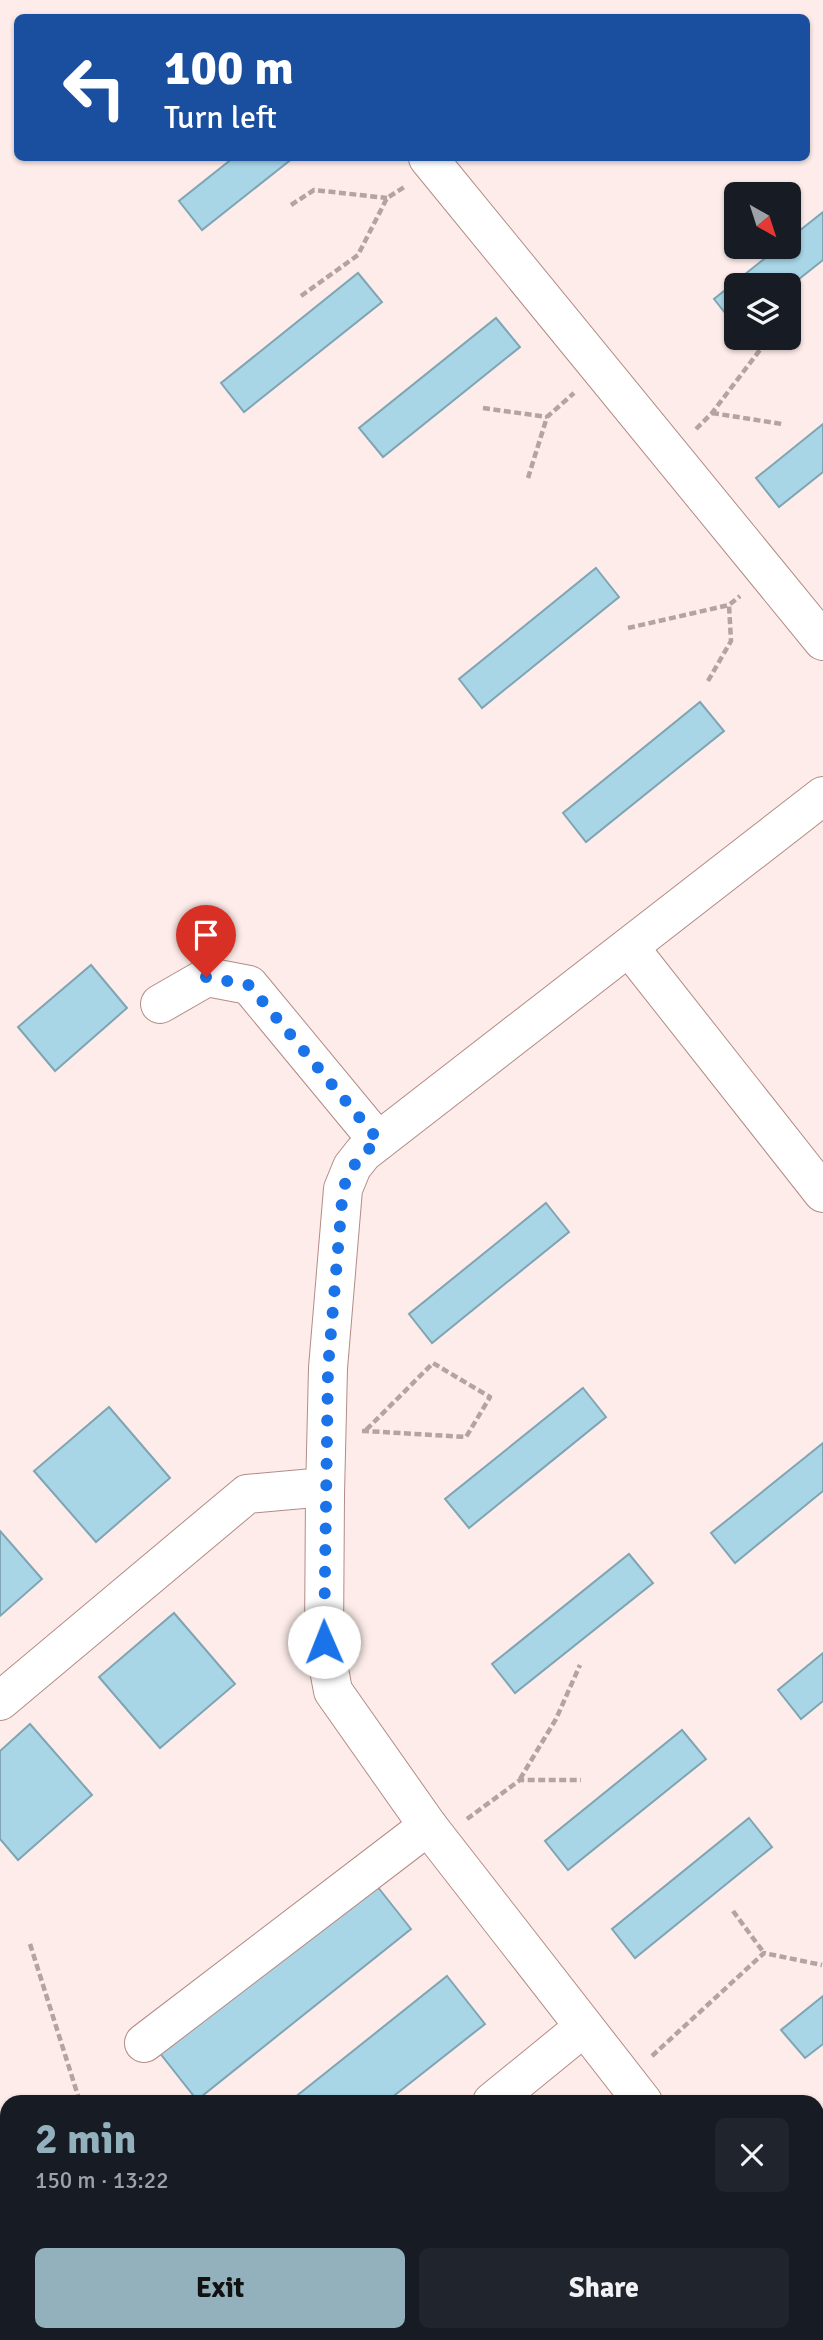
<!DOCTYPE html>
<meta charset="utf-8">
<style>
:root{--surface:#171b24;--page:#20242c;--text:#f1f3f6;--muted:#9ea1a6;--accent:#92b1bc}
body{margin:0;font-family:Signika,sans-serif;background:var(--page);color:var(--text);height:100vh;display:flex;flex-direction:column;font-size:26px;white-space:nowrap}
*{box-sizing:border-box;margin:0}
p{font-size:23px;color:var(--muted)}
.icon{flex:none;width:38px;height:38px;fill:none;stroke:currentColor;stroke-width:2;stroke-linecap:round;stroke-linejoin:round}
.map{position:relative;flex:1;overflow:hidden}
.drawer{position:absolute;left:0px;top:2095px;width:824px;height:247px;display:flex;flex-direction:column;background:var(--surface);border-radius:21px 21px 0 0;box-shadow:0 2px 5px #0004}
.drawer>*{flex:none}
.guide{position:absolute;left:14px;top:14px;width:796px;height:147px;border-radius:10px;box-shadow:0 2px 5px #0004;background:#1a4fa0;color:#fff;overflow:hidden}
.needle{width:46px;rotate:141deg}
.fabs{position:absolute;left:724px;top:182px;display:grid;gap:14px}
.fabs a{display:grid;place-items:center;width:77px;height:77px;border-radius:10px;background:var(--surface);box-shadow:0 2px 5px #0004;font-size:35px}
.pin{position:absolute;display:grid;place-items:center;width:60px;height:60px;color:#fff;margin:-72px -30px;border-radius:50% 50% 50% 0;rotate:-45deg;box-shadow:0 0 7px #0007}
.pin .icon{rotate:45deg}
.me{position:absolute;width:77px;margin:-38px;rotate:359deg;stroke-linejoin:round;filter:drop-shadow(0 0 5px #0008)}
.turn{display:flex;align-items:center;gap:24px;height:147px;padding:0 35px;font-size:32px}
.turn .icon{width:91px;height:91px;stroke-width:2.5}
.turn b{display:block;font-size:49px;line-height:60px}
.round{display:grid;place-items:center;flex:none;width:74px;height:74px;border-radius:10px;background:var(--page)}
.overview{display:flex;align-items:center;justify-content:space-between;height:119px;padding:0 35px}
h1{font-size:42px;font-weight:800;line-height:52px;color:var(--accent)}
.cta{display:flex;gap:14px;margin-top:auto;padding:14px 35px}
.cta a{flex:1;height:80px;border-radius:10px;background:var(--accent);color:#111;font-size:28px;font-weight:800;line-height:80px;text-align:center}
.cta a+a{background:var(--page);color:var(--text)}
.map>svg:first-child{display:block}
.building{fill:#a9d6e7;stroke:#7fa5b4;stroke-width:2}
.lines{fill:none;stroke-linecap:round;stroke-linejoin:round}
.minor-casing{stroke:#b28c86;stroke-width:40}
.highway-casing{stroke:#b28c86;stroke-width:40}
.path{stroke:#b3a4a1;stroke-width:4.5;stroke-dasharray:7 3.5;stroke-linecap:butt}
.minor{stroke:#fff;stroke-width:38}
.highway{stroke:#fff;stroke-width:38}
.route{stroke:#1a73e8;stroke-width:12;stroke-dasharray:0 21.6}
</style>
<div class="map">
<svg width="823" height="2340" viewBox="0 0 823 2340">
<rect width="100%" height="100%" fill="#fdece9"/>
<g class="building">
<path d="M 233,158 L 293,158 L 202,230 L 179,201 Z"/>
<path d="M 823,212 L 823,260 L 789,287 L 737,285 L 737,328 L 714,299 L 779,247 L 789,247 L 789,239 Z"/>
<path d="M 358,273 L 382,302 L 244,412 L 221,383 Z"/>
<path d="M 496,318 L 520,347 L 383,457 L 359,428 Z"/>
<path d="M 823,424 L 823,472 L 779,507 L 756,478 Z"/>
<path d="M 596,568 L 619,597 L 482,708 L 459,679 Z"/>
<path d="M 700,702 L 724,731 L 586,842 L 563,813 Z"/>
<path d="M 91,965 L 127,1008 L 55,1071 L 18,1027 Z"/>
<path d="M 546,1203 L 569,1232 L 432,1343 L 409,1314 Z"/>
<path d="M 583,1388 L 606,1417 L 469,1528 L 445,1499 Z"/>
<path d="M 109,1407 L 170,1478 L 96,1542 L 34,1471 Z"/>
<path d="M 823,1443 L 823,1491 L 735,1563 L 711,1533 Z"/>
<path d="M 0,1531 L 42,1579 L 0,1616 Z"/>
<path d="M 629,1554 L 653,1583 L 515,1693 L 492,1664 Z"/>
<path d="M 174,1613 L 235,1684 L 160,1748 L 99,1677 Z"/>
<path d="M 823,1653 L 823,1701 L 801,1719 L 778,1690 Z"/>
<path d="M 30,1724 L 92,1795 L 18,1860 L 0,1839 L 0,1751 Z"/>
<path d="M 682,1730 L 706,1759 L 568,1870 L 545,1841 Z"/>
<path d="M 749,1818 L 772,1847 L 635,1958 L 612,1929 Z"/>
<path d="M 373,1881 L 411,1929 L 197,2100 L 159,2052 Z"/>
<path d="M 447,1976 L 485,2024 L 386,2102 L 289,2102 Z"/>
<path d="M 823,1996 L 823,2044 L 805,2058 L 781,2030 Z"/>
<path d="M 610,2334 L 670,2334 L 663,2340 L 603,2340 Z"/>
</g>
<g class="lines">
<defs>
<g id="minor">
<path d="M 428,158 L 823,641"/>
<path d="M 629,947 L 823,1193"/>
<path d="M 160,1004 L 207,977 L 249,985 L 378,1141"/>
<path d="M 0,1701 L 247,1494 L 325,1487"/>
<path d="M 144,2043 L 428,1826"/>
<path d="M 492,2102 L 584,2027"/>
<path d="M 643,2102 L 428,1826 L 333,1691 L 324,1642 L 325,1494 L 328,1368 L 343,1189 L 352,1167 L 363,1153 L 823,796"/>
<path d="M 817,2325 L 823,2333"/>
</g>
<path id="highway" d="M 0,2330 L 9,2340"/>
</defs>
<use href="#minor" class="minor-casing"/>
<use href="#highway" class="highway-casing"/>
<g class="path">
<path d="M 291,205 L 314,190 L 387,198"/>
<path d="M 301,296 L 358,255 L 387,198 L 406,186"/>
<path d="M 483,408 L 547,417"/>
<path d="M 712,413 L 782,424"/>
<path d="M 696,429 L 712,413 L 769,338"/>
<path d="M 528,478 L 547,417 L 574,393"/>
<path d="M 628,628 L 729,605 L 740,596"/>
<path d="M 708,681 L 731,641 L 729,605"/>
<path d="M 362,1431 L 365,1431 L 466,1437 L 490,1397 L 433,1363 L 365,1431"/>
<path d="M 520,1779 L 556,1719 L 580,1665"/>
<path d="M 467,1819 L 520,1780 L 581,1780"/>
<path d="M 733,1911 L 764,1953"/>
<path d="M 30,1944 L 80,2102"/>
<path d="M 652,2056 L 764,1953 L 822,1965"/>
<path d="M 348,2334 L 359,2340"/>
</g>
<use href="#minor" class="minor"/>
<use href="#highway" class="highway"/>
</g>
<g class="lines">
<path class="route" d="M 206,977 L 249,985 L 379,1141 C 359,1156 352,1165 343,1189 L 328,1368 L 324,1642"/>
</g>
</svg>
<div class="fabs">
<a><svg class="needle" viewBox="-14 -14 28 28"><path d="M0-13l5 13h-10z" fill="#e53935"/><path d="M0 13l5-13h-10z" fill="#9ea1a6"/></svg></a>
<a><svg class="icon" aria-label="layers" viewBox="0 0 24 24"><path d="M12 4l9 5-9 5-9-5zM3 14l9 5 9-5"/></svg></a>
</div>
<div class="pin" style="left:206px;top:977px;background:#d93025"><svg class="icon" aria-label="arrive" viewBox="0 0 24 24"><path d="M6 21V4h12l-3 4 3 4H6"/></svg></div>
<svg class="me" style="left:324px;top:1642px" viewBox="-20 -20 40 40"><circle r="19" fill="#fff"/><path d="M0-13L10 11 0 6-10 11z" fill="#1a73e8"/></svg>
<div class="guide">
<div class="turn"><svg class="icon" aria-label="left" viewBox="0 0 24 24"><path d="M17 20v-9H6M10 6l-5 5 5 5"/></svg><div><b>100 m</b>Turn left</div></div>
</div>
<section class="drawer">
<div class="overview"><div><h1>2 min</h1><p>150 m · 13:22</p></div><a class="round"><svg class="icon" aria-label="close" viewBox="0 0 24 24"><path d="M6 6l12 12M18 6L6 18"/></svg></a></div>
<div class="cta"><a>Exit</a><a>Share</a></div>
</section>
</div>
